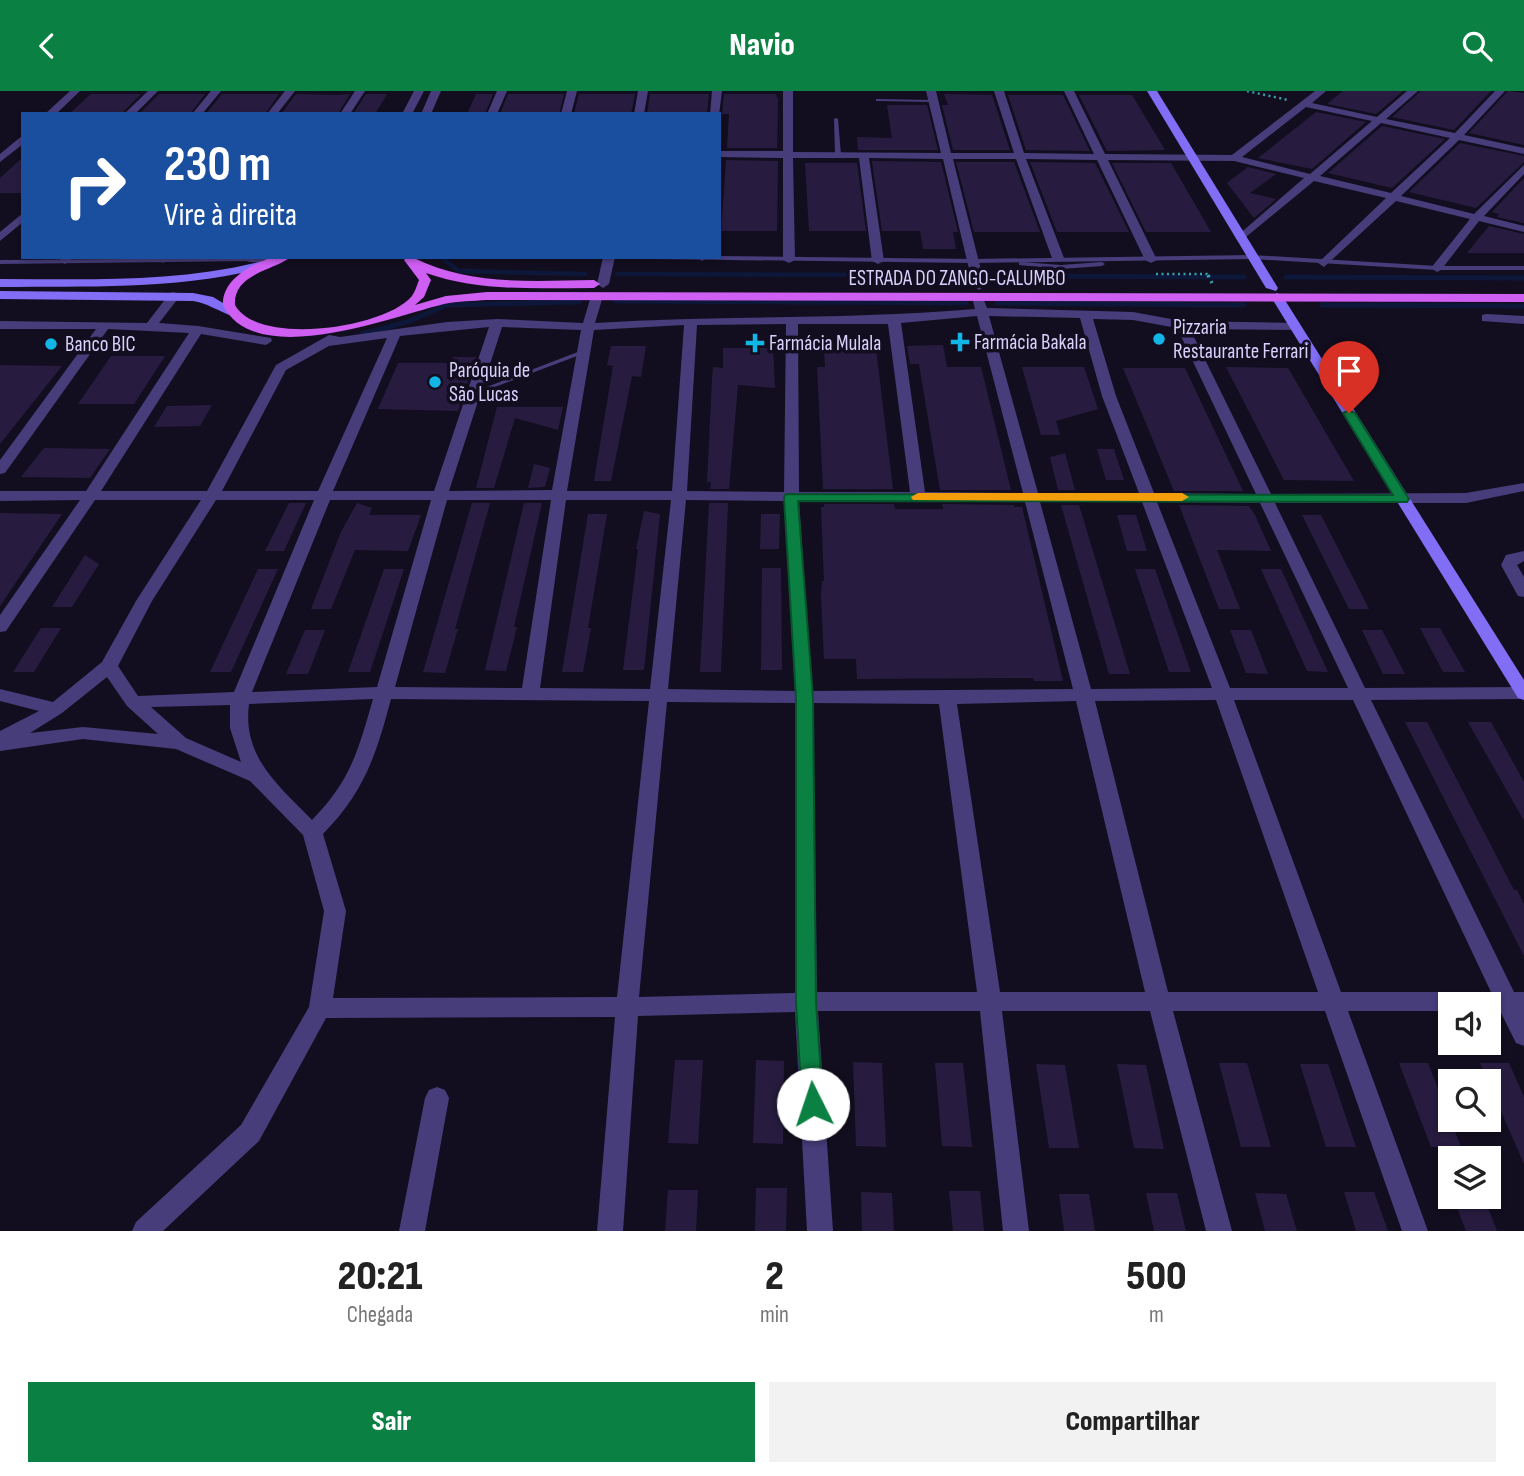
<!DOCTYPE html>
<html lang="pt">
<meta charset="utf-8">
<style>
:root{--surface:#fff;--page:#f2f2f2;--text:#222;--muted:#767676;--accent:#0b8043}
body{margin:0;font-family:"Sofia Sans Condensed",sans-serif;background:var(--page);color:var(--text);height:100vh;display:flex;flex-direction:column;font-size:26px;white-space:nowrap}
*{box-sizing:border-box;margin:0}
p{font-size:23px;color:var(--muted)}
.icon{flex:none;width:38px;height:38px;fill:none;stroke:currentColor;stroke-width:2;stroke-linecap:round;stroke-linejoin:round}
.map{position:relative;height:1140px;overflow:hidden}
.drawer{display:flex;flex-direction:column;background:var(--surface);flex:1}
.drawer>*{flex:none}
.guide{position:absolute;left:21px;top:21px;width:700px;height:147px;border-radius:0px;box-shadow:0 2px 5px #0004;background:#1a4fa0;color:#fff;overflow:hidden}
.controls{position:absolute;left:1438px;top:901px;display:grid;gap:14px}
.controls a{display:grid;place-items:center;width:63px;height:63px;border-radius:0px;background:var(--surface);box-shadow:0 2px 5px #0004;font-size:35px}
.pin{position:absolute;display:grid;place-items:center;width:60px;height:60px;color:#fff;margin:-72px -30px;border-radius:50% 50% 50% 0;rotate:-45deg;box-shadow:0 0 7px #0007}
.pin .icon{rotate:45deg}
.me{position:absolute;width:77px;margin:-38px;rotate:356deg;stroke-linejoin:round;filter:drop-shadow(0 0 5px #0008)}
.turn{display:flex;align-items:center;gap:24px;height:147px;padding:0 28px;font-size:32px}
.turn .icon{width:91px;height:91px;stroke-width:2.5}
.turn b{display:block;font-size:49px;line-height:60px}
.eta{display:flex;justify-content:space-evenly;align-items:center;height:119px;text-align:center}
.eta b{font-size:42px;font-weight:800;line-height:49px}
.primary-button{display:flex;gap:14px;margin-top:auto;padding:14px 28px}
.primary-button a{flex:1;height:80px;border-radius:0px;background:var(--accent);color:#fff;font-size:28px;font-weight:800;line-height:80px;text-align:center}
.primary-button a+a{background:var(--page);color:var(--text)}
header{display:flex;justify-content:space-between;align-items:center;height:91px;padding:0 28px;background:var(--accent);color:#fff;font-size:32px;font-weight:800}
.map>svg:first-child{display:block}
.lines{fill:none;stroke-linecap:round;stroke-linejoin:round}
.stream-far1{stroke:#0d173a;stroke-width:4.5}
.stream{stroke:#0d173a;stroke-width:5}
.building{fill:#271c3f}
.path-far1{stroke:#36a1a9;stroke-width:2.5;stroke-dasharray:2 3.5;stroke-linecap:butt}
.path{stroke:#36a1a9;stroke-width:3.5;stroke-dasharray:2.5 4.5;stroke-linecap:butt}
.lane{fill:#473d7b;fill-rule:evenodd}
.street{fill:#473d7b;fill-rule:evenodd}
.secondary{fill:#826ef5;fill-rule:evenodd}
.primary{fill:#cf5ff3;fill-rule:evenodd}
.route{fill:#0b8043;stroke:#07532c;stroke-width:2}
.slow{fill:#f59e0b}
.poi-dot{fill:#11b6e7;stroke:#130e1f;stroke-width:2.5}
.labels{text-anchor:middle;stroke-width:7;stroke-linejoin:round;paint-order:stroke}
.far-street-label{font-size:21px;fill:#dad0fc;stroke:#130e1f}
.far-poi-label{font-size:21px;fill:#dad0fc;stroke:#130e1f;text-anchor:start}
</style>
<header><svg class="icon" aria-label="back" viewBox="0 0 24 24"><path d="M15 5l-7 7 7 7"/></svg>Navio<svg class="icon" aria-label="search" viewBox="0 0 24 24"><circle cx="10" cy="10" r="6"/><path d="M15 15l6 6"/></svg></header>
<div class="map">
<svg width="1524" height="1140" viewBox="0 0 1524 1140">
<rect width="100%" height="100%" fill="#130e1f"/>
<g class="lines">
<g class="stream-far1">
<path d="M 441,166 L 459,180 L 585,183"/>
<path d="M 617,183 L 955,184"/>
<path d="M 998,185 L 1244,186"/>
<path d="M 1286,186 L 1300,186"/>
</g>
<g class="stream">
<path d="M 998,185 L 1244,186"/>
<path d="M 1286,186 L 1524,187"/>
<path d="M 615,210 L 966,212"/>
<path d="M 997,212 L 1244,214"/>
<path d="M 1322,214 L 1524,215"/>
<path d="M 362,243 L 410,230 L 446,214 L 579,211"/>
</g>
</g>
<g class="building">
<path d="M 1343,0 L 1403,0 L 1376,23 L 1327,13 Z"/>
<path d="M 1421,0 L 1491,0 L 1454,39 L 1392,26 Z"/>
<path d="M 1508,0 L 1524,2 L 1524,54 L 1469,42 Z"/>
<path d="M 91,3 L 141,3 L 121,23 L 69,23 Z"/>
<path d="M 159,3 L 205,3 L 190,23 L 139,23 Z"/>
<path d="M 222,3 L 279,3 L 265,23 L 206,23 Z"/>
<path d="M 296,3 L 336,4 L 350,3 L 338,23 L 281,23 Z"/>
<path d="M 366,3 L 387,3 L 375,23 L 353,23 Z"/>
<path d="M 476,3 L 493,3 L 485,23 L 467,23 Z"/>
<path d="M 508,3 L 564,3 L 559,23 L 500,23 Z"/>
<path d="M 579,3 L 635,3 L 631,23 L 574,23 Z"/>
<path d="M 650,3 L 709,3 L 707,23 L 647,23 Z"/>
<path d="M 724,3 L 776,3 L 778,9 L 777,57 L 727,57 L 729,23 L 722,23 Z"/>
<path d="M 944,3 L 992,4 L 1010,59 L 953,59 L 942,14 L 948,14 Z"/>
<path d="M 1008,4 L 1063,4 L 1090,60 L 1026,59 Z"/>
<path d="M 1079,4 L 1132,4 L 1165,59 L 1107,60 Z"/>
<path d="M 887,14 L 927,14 L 938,59 L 858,59 L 857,46 L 892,47 Z"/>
<path d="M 1316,21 L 1366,31 L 1312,78 L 1258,67 Z"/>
<path d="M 1382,35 L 1445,48 L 1392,97 L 1328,82 Z"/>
<path d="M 1460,52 L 1524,65 L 1524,71 L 1476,117 L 1409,101 Z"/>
<path d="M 23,66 L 23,102 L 0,102 L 0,87 Z"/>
<path d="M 726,69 L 778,70 L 777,140 L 721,140 Z"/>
<path d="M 872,70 L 941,71 L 958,141 L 953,141 L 956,158 L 923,158 L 920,140 L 882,140 Z"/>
<path d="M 956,71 L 1014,71 L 1040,141 L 974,141 Z"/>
<path d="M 1030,71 L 1095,72 L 1129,141 L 1057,141 Z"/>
<path d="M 805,72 L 857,72 L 866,140 L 809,140 Z"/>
<path d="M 1112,72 L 1171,72 L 1211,141 L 1146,141 Z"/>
<path d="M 1248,76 L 1276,83 L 1250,102 L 1276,108 L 1254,127 L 1227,92 Z"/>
<path d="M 1524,87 L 1524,132 L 1497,126 L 1499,123 L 1492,121 Z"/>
<path d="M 1489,135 L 1524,143 L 1524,162 L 1467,162 Z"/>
<path d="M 943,254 L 947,276 L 981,276 L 1011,399 L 940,399 L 919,273 L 910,273 L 907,255 Z"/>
<path d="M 611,255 L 646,255 L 641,286 L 632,285 L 611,390 L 594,390 L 613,275 L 607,274 Z"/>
<path d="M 723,257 L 773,257 L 775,297 L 738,294 L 729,398 L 710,398 L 711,391 L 707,391 L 712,288 L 713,276 L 723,277 Z"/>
<path d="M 824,258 L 876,258 L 893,398 L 823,398 L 817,276 L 825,276 Z"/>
<path d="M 111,265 L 165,265 L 134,313 L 78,313 Z"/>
<path d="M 453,266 L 476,266 L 458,320 L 378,318 L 398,272 L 451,272 Z"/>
<path d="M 0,274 L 62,275 L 0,353 Z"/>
<path d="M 1022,276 L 1084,276 L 1098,318 L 1056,330 L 1060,344 L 1041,344 Z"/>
<path d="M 1226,276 L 1288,277 L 1354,390 L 1284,389 Z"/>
<path d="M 1123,277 L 1185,277 L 1243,400 L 1174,400 Z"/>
<path d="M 212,314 L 200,335 L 154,336 L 167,315 Z"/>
<path d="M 497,316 L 563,316 L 558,339 L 515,327 L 494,397 L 476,397 Z"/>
<path d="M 44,357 L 110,358 L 90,387 L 21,386 Z"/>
<path d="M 1097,358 L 1114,358 L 1124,389 L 1106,389 Z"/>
<path d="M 1065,362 L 1075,399 L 1058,399 L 1050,366 Z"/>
<path d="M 534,373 L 550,377 L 545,396 L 528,397 Z"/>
<path d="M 289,412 L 306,412 L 284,460 L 265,460 Z"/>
<path d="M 357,412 L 372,417 L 369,424 L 421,424 L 408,460 L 355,459 L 331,518 L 311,518 L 341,441 Z"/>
<path d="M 472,412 L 490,412 L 455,538 L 458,538 L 445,582 L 423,581 Z"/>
<path d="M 524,412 L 542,412 L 514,536 L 517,536 L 506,580 L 485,579 Z"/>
<path d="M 709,412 L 728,412 L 721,581 L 700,581 Z"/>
<path d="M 824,413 L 894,413 L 895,418 L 943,418 L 942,413 L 1014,414 L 1014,416 L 1022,416 L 1063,590 L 1034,590 L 1033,587 L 857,588 L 856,568 L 824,568 L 821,505 L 822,490 L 824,490 L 821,416 L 824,416 Z"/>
<path d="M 1061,414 L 1079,414 L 1130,583 L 1109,583 Z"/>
<path d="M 1179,414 L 1249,415 L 1255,424 L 1271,460 L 1217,459 L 1240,518 L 1219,518 Z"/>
<path d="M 644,420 L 660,423 L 644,579 L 623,579 L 638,458 L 636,458 Z"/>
<path d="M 0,422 L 62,423 L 0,515 Z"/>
<path d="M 588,423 L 607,423 L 588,537 L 591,537 L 583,581 L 562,581 Z"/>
<path d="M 761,423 L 780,423 L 779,458 L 760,458 Z"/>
<path d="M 1117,424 L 1136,424 L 1147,460 L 1127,460 Z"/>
<path d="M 1302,424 L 1321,424 L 1369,518 L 1349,518 Z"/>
<path d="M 85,464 L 99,473 L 72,516 L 52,516 Z"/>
<path d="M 762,477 L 781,477 L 782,579 L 761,579 Z"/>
<path d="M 258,478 L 278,478 L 231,581 L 210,581 Z"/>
<path d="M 384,478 L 404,478 L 370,581 L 348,581 Z"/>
<path d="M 1135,478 L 1155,478 L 1191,581 L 1169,581 Z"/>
<path d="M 1261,478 L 1281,478 L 1328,581 L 1307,580 Z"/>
<path d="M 41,537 L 61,537 L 34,581 L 13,581 Z"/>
<path d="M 1420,537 L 1440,537 L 1465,581 L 1443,581 Z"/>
<path d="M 305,539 L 325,539 L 308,583 L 286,583 Z"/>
<path d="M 1230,539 L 1251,539 L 1268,583 L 1246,582 Z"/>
<path d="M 1362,539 L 1382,539 L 1405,583 L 1383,583 Z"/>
<path d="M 1405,631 L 1427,631 L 1514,799 L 1517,799 L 1524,813 L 1524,865 Z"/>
<path d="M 1468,631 L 1491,631 L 1524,691 L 1524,730 Z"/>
<path d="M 675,969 L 703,969 L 698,1053 L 668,1052 Z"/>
<path d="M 756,969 L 784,970 L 783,1053 L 753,1052 Z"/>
<path d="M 853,971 L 882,972 L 886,1056 L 856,1055 Z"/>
<path d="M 935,972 L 963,972 L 972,1056 L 942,1055 Z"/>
<path d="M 1219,972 L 1247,972 L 1271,1056 L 1241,1056 Z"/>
<path d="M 1399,972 L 1428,972 L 1461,1056 L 1431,1056 Z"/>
<path d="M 1480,972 L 1509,972 L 1524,1006 L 1524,1073 Z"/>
<path d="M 1036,973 L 1065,974 L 1079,1057 L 1049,1057 Z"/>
<path d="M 1117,973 L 1146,974 L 1164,1058 L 1134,1057 Z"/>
<path d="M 1300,973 L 1328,973 L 1356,1056 L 1326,1056 Z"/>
<path d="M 756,1097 L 787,1097 L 786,1140 L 755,1140 Z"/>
<path d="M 668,1099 L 698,1099 L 696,1140 L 665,1140 Z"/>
<path d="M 949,1100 L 980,1100 L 984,1140 L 953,1140 Z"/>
<path d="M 861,1101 L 892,1102 L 894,1140 L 862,1140 Z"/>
<path d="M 1344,1101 L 1374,1101 L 1388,1140 L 1356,1140 Z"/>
<path d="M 1146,1102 L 1177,1102 L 1186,1140 L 1154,1140 Z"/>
<path d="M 1255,1102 L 1286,1103 L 1297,1140 L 1265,1140 Z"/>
<path d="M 1059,1103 L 1089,1103 L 1095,1140 L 1064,1140 Z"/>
<path d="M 1453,1106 L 1484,1106 L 1497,1140 L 1466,1140 Z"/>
</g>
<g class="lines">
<g class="path-far1">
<path d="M 1247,0 L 1288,9"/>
<path d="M 1156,183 L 1207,183 L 1209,186"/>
</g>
<path class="path" d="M 1208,184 L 1212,192"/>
<g class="lane">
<path d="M 876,8 L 933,9 L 935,10 L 933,11 L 878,10 L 876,10 Z"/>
<path d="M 836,27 L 838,28 L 841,64 L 838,66 L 835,64 L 834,28 Z"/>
<path d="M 1252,164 L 1437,175 L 1524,175 L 1524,179 L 1437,179 L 1252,168 L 974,172 L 652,168 L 649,166 L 719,166 L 719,165 L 974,168 Z"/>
<path d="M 252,167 L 252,169 L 250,170 L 0,173 L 0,169 Z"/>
<path d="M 1021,171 L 1061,174 L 1102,171 L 1105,173 L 1102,175 L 1061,178 L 1019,174 L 1019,172 Z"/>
<path d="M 583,259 L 586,261 L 585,262 L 476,303 L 474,304 L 471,302 Z"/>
</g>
<g class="street">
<path d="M 70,0 L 80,0 L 56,23 L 45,23 Z"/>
<path d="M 148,0 L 158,0 L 135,23 L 124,23 Z"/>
<path d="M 211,0 L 221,0 L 202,23 L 192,23 Z"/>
<path d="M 285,0 L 295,0 L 277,23 L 267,23 Z"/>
<path d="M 355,0 L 365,0 L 350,23 L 340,23 Z"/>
<path d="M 414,0 L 424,0 L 412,23 L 402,23 Z"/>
<path d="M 431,0 L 441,0 L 431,23 L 421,23 Z"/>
<path d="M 497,0 L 507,0 L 497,23 L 487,23 Z"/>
<path d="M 567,0 L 577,0 L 571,23 L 561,23 Z"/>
<path d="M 638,0 L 648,0 L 644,23 L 634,23 Z"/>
<path d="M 712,0 L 722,0 L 719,24 L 710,23 Z"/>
<path d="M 783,0 L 793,0 L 793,61 L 941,62 L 926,0 L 936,0 L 951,62 L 1014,62 L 994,0 L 1004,0 L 1024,62 L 1094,63 L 1064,0 L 1074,0 L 1105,63 L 1232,64 L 1315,0 L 1326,0 L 1312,12 L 1377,26 L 1407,0 L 1418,0 L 1386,28 L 1455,42 L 1495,0 L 1505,0 L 1464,44 L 1524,57 L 1524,63 L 1459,49 L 1401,105 L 1474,123 L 1524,74 L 1524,83 L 1484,125 L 1524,135 L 1524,141 L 1479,130 L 1441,179 L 1437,181 L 1431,177 L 1470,128 L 1396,110 L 1324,176 L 1318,172 L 1320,170 L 1386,107 L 1314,90 L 1241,150 L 1235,147 L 1237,145 L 1304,87 L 1234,70 L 1108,69 L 1157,169 L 1151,172 L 1145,169 L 1097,69 L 1026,68 L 1064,167 L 1058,170 L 1052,167 L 1016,68 L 953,68 L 985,195 L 979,199 L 973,195 L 943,68 L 869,67 L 884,170 L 878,173 L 872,170 L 859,67 L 793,67 L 795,169 L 789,172 L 783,169 L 783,67 L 719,66 L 719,60 L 783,60 ZM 1306,16 L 1372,30 L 1310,83 L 1242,66 ZM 1381,32 L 1450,47 L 1391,102 L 1320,85 Z"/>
<path d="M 23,44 L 23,53 L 0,71 L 0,63 Z"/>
<path d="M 23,122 L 23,131 L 0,150 L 0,141 Z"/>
<path d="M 62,166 L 75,166 L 65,173 L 59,170 Z"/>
<path d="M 159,166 L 171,166 L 163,172 L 157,169 Z"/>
<path d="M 245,166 L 279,166 L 282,169 L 276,172 L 250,171 L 246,170 Z"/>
<path d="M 603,166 L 615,166 L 609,193 L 603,197 L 597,193 Z"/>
<path d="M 696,166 L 708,166 L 708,167 L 702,170 Z"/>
<path d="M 174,201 L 180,205 L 159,232 L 198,235 L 271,247 L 272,250 L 266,254 L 201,243 L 101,400 L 207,400 L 276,274 L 329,244 L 340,246 L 447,231 L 497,228 L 583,232 L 591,205 L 597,201 L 603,205 L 595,232 C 722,224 849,229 975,218 L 973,210 L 979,206 L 983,207 L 987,217 L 1133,221 L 1182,230 L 1296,232 L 1300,233 L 1300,239 L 1190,238 L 1271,403 L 1466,402 L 1524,392 L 1524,400 L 1466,412 L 1275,412 L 1365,597 L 1524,596 L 1523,608 L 1371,609 L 1514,901 L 1524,901 L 1524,955 L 1516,952 L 1500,920 L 1489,920 L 1489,914 L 1451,914 L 1451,920 L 1348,920 L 1428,1140 L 1402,1140 L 1325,920 L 1173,920 L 1232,1140 L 1206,1140 L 1150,920 L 1002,920 L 1029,1140 L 1003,1140 L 980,920 L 818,920 L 833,1140 L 807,1140 L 795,921 L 638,925 L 623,1140 L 597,1140 L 615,926 L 326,927 L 259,1050 L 163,1140 L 132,1140 L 136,1131 L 241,1034 L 309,916 L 324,820 L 303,744 L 250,690 L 176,658 L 83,648 L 0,660 L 0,640 L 39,620 L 0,610 L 0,598 L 53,611 L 102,571 L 136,510 L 201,409 L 95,409 L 6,540 L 0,541 L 0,524 L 80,409 L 0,410 L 0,400 L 86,400 L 189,242 L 108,238 L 5,382 L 0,383 L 0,369 L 96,238 L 0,238 L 0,230 L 147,232 L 170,202 ZM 977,225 L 1023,402 L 925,401 L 901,232 ZM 989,225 L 1080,227 L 1102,305 L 1139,402 L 1038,402 ZM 1093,228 L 1133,229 L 1177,237 L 1256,403 L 1154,402 L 1116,305 ZM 786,233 L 784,401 L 687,400 L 697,234 ZM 798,233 L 888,233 L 910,401 L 799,401 ZM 684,234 L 672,400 L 567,400 L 594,239 ZM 489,236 L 434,400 L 333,400 L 400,245 ZM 502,236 L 581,239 L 552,399 L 449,400 ZM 387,247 L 318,400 L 222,400 L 286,279 L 329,255 ZM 216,409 L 314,409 L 234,601 L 138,605 L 118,575 L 152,510 ZM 330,409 L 431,409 L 377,596 L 252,601 ZM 447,409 L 551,409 L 522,597 L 395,596 ZM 566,409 L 671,409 L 650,598 L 540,597 ZM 686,409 L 784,410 L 795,600 L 668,598 ZM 799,410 L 1025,411 L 1073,598 L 812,600 ZM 1040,411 L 1142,411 L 1212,597 L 1091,598 ZM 1157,411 L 1260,412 L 1348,597 L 1230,597 ZM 107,586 L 127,615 L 158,643 L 83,636 L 30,642 L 62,622 ZM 373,608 C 358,660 351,689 312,729 C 279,695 242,666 249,613 ZM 391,608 L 649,610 L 617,906 L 333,907 L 346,820 L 323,743 C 365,700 376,664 391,608 ZM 1216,609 L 1318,901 L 1168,901 L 1095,610 ZM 1234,609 L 1353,609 L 1491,901 L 1341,901 ZM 1076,610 L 1145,901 L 1000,901 L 957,613 ZM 667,611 L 795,612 L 795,902 L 639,906 ZM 813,612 L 939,613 L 977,901 L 817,901 ZM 230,614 L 230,637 L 241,671 L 186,647 L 151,616 Z"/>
<path d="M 1486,223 L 1524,225 L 1524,233 L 1482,230 L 1482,224 Z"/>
<path d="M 1524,460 L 1524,470 L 1517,474 L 1524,486 L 1524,506 L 1518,505 L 1501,474 L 1506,464 Z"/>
<path d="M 437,996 L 445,999 L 449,1007 L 425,1140 L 399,1140 L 425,1007 L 429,999 Z"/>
</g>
<g class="secondary">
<path d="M 1147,0 L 1157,0 L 1278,197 L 1276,200 L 1266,197 Z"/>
<path d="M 263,170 L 269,174 L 267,176 C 179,199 90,195 0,196 L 0,188 C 89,188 176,192 263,170 Z"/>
<path d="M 0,200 L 193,202 L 213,206 L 238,221 L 232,225 C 218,220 207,212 193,210 L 0,208 Z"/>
<path d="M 1277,202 L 1283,206 L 1524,589 L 1524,609 L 1518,607 L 1271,206 Z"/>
</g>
<path class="primary" d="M 272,166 L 291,166 C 272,180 233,183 235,214 C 258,256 386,237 412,205 C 415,201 417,194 419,189 L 404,169 L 407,166 L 414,167 C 471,195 532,190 594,189 L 600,193 L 594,197 C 537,197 480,201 426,182 L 431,189 L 424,206 L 415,214 L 446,205 L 487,201 L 1524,203 L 1524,211 L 487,209 C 473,210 458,210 444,213 C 394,225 255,280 223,214 C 222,188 252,174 272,166 Z"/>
</g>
<path class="route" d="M 1349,319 L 1355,322 L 1409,408 L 1407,411 L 798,410 L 813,607 L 816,911 L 823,1013 L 820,1020 L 813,1023 L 805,1020 L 802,1013 L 796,911 L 796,607 L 784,406 L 786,403 L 1393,404 L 1343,322 Z"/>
<path class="slow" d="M 918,402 L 1182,402 L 1189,406 L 1182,410 L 913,409 L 911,406 Z"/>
<g class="poi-dot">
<circle cx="1159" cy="248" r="7"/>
<path d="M956.5 240.5h7v7h7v7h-7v7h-7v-7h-7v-7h7z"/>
<path d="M751.5 241.5h7v7h7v7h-7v7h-7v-7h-7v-7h7z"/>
<circle cx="51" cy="253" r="7"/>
<circle cx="435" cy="291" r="7"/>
</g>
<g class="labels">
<g class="far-street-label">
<text x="957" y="194">ESTRADA DO ZANGO-CALUMBO</text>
</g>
<g class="far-poi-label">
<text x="1173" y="243">Pizzaria<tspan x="1173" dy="24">Restaurante Ferrari</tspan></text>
<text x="974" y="258">Farmácia Bakala</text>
<text x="769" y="259">Farmácia Mulala</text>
<text x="65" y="260">Banco BIC</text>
<text x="449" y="286">Paróquia de<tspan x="449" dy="24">São Lucas</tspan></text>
</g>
</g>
</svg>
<div class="controls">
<a><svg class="icon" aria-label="sound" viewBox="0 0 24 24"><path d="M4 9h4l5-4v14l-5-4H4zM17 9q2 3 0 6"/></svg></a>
<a><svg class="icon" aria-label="search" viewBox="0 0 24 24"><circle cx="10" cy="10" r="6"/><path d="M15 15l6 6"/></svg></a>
<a><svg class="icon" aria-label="layers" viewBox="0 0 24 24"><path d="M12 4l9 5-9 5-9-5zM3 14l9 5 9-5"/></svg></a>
</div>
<div class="pin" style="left:1349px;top:322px;background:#d93025"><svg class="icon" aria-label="arrive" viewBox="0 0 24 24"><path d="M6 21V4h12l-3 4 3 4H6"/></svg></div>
<svg class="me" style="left:813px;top:1013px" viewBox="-20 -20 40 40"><circle r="19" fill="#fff"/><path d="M0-13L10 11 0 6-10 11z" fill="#0b8043"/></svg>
<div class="guide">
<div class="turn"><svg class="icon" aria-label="right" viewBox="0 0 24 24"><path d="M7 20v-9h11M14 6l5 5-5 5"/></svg><div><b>230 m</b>Vire à direita</div></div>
</div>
</div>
<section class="drawer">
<div class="eta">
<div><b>20:21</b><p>Chegada</p></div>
<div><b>2</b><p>min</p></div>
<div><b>500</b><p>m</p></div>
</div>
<div class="primary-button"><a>Sair</a><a>Compartilhar</a></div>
</section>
